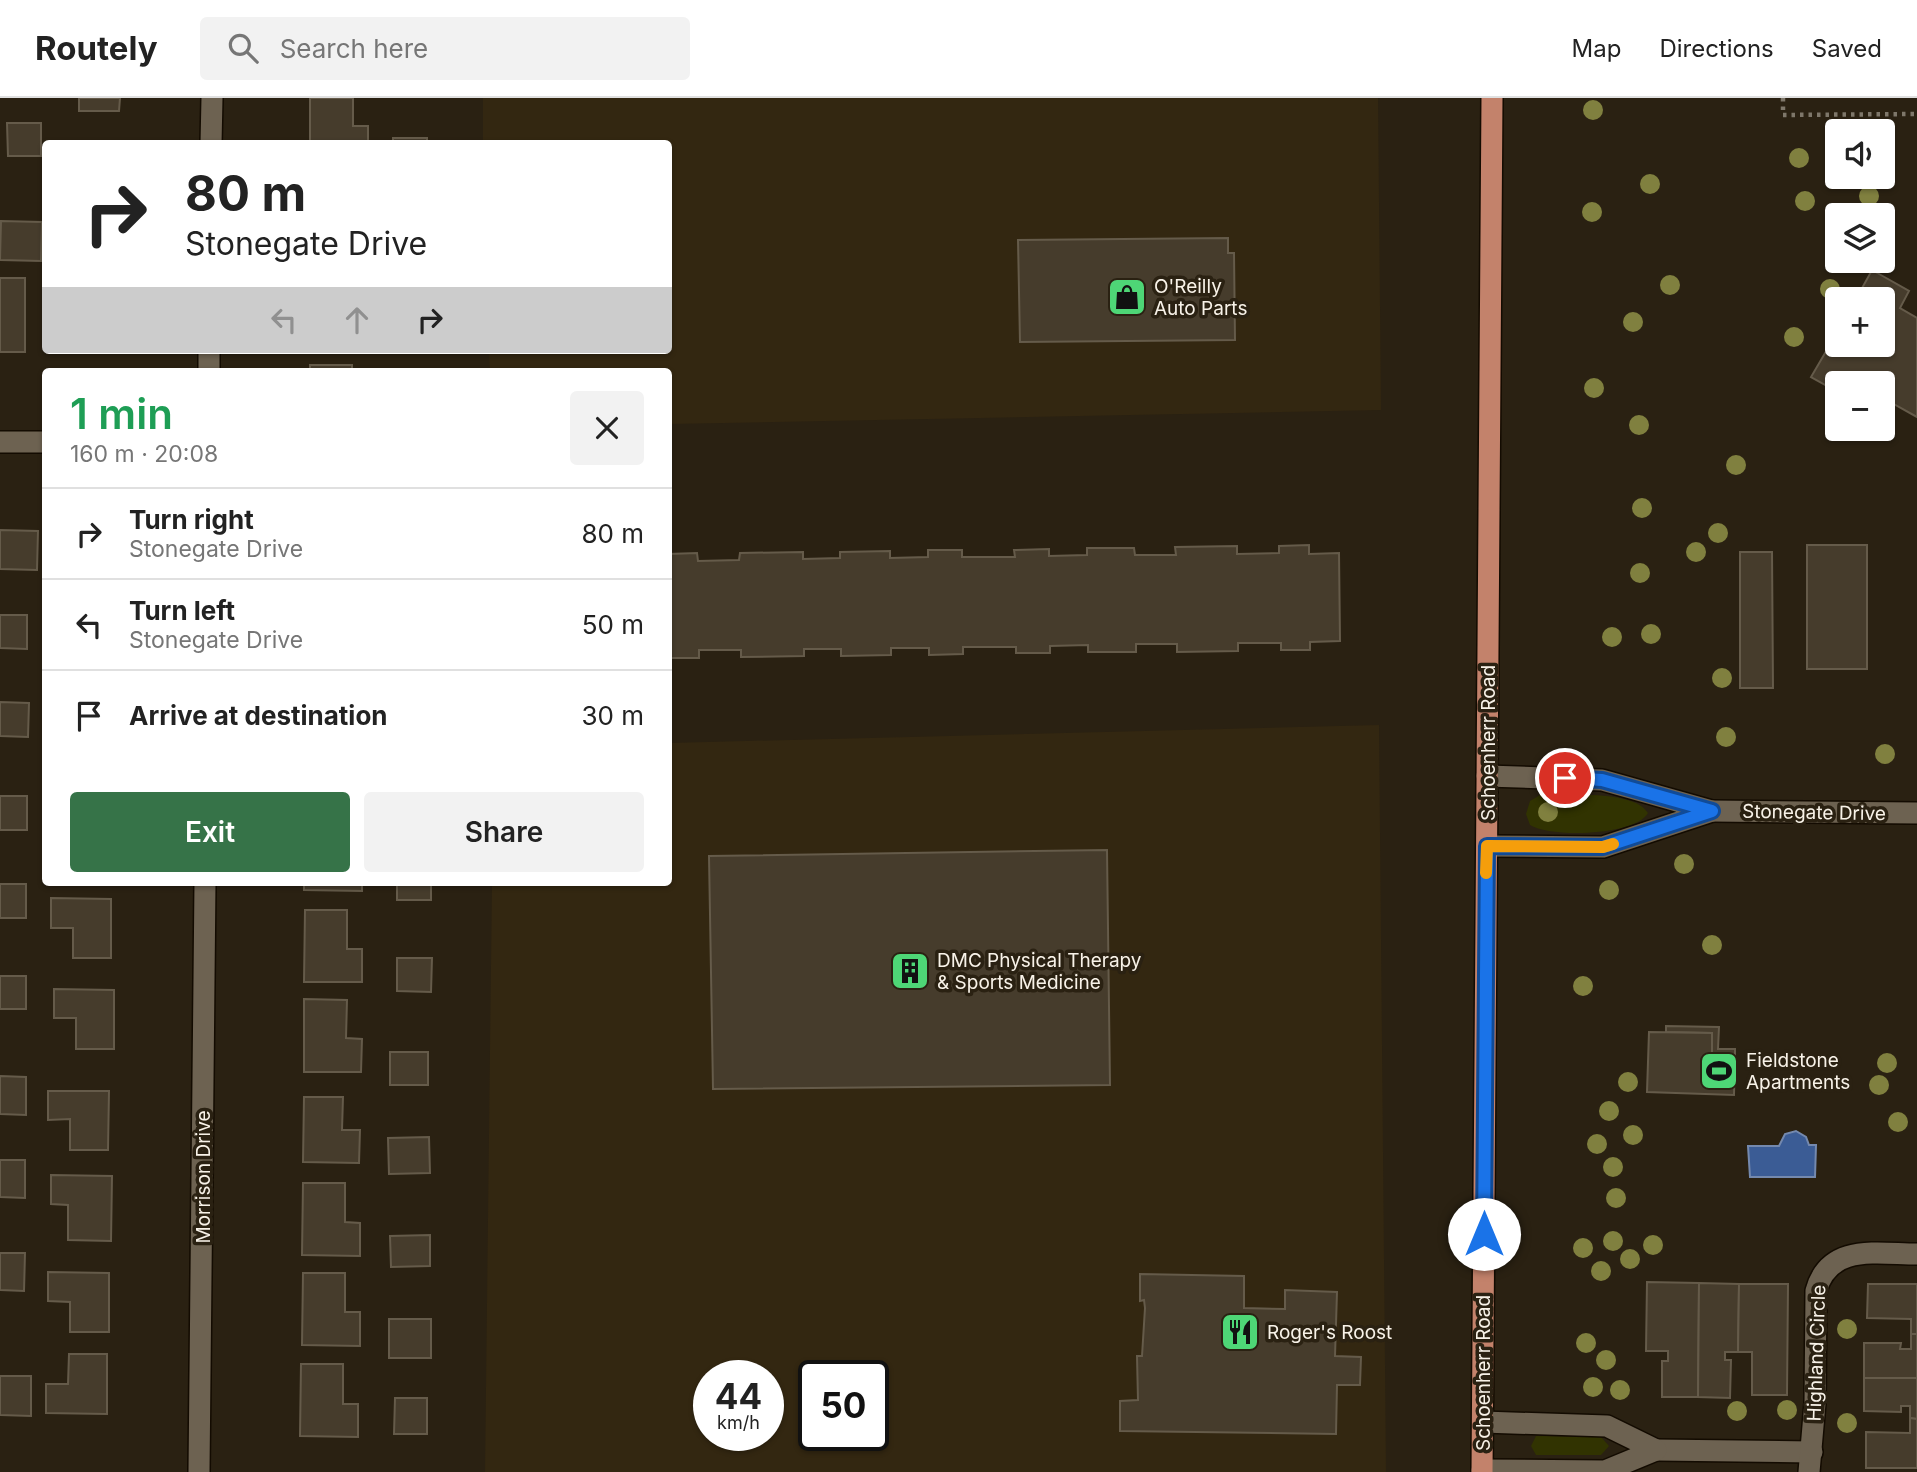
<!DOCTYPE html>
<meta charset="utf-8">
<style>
:root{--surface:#fff;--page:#f2f2f2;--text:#222;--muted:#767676;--line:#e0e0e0;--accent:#367348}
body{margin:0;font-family:Inter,sans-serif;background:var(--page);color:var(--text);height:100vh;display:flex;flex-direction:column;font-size:26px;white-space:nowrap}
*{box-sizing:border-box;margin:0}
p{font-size:23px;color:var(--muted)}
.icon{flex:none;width:38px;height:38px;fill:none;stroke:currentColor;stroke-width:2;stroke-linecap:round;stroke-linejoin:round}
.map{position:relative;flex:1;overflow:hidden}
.side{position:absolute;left:42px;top:270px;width:630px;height:518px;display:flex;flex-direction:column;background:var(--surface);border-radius:7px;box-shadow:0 2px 5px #0004}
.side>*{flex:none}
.top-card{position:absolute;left:42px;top:42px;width:630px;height:214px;border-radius:7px;box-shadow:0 2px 5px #0004;background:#fff;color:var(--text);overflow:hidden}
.buttons{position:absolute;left:1825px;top:21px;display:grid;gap:14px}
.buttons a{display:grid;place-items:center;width:70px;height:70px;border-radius:7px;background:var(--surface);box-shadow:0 2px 5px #0004;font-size:35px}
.speed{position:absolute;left:693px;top:1262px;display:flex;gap:14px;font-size:35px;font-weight:700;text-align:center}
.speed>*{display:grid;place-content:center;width:91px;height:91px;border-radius:50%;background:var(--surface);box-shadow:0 2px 5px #0004;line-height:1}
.speed small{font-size:18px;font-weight:400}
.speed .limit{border:4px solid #111;border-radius:10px;background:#fff;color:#111}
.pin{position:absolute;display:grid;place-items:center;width:60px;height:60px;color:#fff;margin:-30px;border:4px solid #fff;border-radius:50%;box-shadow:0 2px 7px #0007}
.me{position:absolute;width:77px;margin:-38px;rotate:0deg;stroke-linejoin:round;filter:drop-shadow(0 0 5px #0008)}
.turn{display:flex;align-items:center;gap:24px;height:147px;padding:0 28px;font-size:32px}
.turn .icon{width:91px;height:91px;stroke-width:2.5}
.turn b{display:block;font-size:49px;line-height:60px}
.lanes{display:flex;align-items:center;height:66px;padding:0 28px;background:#0003;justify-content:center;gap:35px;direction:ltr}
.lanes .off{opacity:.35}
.round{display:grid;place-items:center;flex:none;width:74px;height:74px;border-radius:7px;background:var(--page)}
.head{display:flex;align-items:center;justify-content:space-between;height:119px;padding:0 28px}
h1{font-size:42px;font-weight:600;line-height:52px;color:#1e9e55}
.cta{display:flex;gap:14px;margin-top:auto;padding:14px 28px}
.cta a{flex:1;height:80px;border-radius:7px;background:var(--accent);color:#fff;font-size:28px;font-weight:600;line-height:80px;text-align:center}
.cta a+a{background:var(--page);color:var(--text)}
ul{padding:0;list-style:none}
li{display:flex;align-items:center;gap:21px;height:91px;padding:0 28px;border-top:2px solid var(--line)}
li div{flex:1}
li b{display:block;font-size:26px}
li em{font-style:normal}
header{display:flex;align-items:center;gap:42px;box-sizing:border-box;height:98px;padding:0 35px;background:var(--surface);border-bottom:2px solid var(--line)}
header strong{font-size:33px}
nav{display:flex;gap:38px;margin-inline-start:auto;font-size:24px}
.search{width:490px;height:63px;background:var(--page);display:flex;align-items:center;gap:18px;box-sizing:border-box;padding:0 24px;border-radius:7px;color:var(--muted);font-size:26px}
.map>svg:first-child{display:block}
.built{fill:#332711;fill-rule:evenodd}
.green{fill:#313301}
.water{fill:#3b5c95;stroke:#7489ae;stroke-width:2}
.building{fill:#463c2c;stroke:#655b4a;stroke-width:2}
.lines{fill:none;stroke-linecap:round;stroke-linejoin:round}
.minor-casing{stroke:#130b01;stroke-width:24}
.major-casing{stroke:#130b01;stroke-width:24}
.path{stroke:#7e776a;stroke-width:4.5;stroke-dasharray:3.5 5;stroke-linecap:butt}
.minor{stroke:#6d6251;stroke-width:21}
.major{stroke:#c3826b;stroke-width:21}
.tree{fill:#80803f}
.route-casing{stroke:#114b97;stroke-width:18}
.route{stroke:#1a73e8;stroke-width:12}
.slow{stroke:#f59e0b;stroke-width:12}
.labels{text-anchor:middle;stroke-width:7;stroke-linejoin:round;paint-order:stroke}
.poi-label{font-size:19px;fill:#f8f2e8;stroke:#2a2112;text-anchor:start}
.street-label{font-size:19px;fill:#f8f2e8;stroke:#2a2112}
</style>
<header>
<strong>Routely</strong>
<div class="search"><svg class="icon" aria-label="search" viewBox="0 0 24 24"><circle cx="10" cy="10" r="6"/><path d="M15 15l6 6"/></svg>Search here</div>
<nav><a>Map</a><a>Directions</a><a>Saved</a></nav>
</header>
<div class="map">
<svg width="1917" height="1374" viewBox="0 0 1917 1374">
<rect width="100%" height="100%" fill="#2a2112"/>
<g class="built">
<path d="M 483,0 L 1378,0 L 1381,312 L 669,326 L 668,273 L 490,273 L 489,252 L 668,252 L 668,46 L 483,46 Z"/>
<path d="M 1379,627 L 1386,1374 L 485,1374 L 492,784 L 668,784 L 669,645 ZM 709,1278 L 768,1278 L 768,1337 L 709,1337 ZM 814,1278 L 873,1278 L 873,1337 L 814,1337 Z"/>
</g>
<g class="green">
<path d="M 1540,697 C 1565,698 1633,691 1648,715 C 1635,738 1550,740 1530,727 L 1526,716 L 1530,703 Z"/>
<path d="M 1536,1338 L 1601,1339 L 1609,1348 L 1601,1357 L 1536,1357 L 1531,1348 Z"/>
</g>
<path class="water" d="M 1796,1033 L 1806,1039 L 1809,1047 L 1816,1047 L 1815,1079 L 1750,1079 L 1748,1048 L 1779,1048 L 1785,1036 Z"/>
<g class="building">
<path d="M 79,0 L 120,0 L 119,13 L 79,13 Z"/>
<path d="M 310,0 L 353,0 L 353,28 L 368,28 L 368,46 L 310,46 Z"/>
<path d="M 7,25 L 41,25 L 41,58 L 8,58 Z"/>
<rect x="393" y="40" width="34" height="6"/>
<path d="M 1,123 L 42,124 L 41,163 L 0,162 Z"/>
<path d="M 1228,140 L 1228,155 L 1234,155 L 1235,242 L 1020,244 L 1018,142 Z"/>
<path d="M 1872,172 L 1909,193 L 1900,210 L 1917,220 L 1917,319 L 1883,300 L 1883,285 L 1838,285 L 1838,294 L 1811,279 L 1838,233 L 1838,247 L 1883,247 L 1883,201 L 1856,201 Z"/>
<rect x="0" y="180" width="25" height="74"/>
<rect x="308" y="252" width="42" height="3"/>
<rect x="310" y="267" width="42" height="6"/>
<path d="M 0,432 L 38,433 L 37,472 L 0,471 Z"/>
<path d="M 1309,447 L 1309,456 L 1339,455 L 1340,543 L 1310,544 L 1310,552 L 1281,552 L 1281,545 L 1238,545 L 1238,553 L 1177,554 L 1177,546 L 1136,546 L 1136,554 L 1088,554 L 1088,547 L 1050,548 L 1050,555 L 1016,555 L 1016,549 L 963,549 L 963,556 L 929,557 L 929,550 L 891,550 L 891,557 L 841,558 L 841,551 L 804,551 L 804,558 L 741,559 L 741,552 L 699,552 L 699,560 L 668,560 L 668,456 L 697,455 L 698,463 L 739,462 L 740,455 L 803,454 L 803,461 L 840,460 L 840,454 L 890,453 L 890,460 L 928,459 L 928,452 L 962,452 L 962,459 L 1015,459 L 1014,452 L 1049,451 L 1049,458 L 1087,457 L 1087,450 L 1134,450 L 1135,457 L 1176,457 L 1175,449 L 1237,448 L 1237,456 L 1279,455 L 1279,448 Z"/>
<rect x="1807" y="447" width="60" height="124"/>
<path d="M 1740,454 L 1772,454 L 1773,590 L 1740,590 Z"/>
<path d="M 0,517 L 27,517 L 27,551 L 0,550 Z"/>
<path d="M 0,604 L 29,605 L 28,639 L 0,638 Z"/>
<rect x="0" y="698" width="27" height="34"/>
<path d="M 1107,752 L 1110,987 L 713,991 L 709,758 Z"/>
<path d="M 304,784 L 362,784 L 362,793 L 304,792 Z"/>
<rect x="397" y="784" width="34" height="18"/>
<rect x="0" y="786" width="26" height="34"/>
<path d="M 51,800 L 111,801 L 111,860 L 73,860 L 73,830 L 51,830 Z"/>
<path d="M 305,812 L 347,812 L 347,851 L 362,851 L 362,884 L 304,884 Z"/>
<path d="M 397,860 L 432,860 L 431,894 L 397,893 Z"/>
<rect x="0" y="878" width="26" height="33"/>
<path d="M 54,891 L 114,892 L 114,951 L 76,951 L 76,920 L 54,920 Z"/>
<path d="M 304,901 L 347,902 L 346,940 L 362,941 L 361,974 L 304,974 Z"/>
<path d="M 1666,928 L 1719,929 L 1718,951 L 1735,951 L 1735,958 L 1712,958 L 1712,935 L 1666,934 Z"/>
<path d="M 1649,934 L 1712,935 L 1712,958 L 1735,958 L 1734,997 L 1647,994 Z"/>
<rect x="390" y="954" width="38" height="33"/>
<path d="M 0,978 L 26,979 L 26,1017 L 0,1016 Z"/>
<path d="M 48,993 L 109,993 L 108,1052 L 70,1052 L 70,1021 L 48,1022 Z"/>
<path d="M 304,999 L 343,999 L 342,1032 L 360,1032 L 359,1065 L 303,1064 Z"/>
<path d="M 429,1039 L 430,1075 L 389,1076 L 388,1040 Z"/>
<path d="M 0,1062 L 25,1062 L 25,1100 L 0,1099 Z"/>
<path d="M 51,1077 L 112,1078 L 111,1143 L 68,1142 L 68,1107 L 51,1106 Z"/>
<path d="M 303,1085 L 345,1085 L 345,1124 L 360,1125 L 360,1158 L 302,1157 Z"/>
<path d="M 430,1137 L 430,1168 L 391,1169 L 390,1138 Z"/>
<path d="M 0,1155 L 25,1155 L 24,1193 L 0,1192 Z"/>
<path d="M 48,1174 L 109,1175 L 109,1234 L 70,1234 L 70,1204 L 48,1203 Z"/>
<path d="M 303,1175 L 345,1175 L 345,1214 L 360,1214 L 360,1248 L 302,1247 Z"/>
<path d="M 1140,1176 L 1244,1178 L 1244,1210 L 1285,1211 L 1285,1192 L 1337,1194 L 1335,1258 L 1361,1259 L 1360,1287 L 1337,1287 L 1336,1336 L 1120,1333 L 1120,1303 L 1138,1302 L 1137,1258 L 1142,1258 L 1145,1210 L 1144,1202 L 1140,1203 Z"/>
<path d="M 1647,1184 L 1699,1185 L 1698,1299 L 1662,1299 L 1662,1263 L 1668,1263 L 1668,1253 L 1646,1253 Z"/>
<path d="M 1699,1185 L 1739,1186 L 1738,1254 L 1725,1254 L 1725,1262 L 1731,1262 L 1730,1300 L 1698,1299 Z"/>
<path d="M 1739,1186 L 1788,1186 L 1787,1297 L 1752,1297 L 1752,1254 L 1738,1254 Z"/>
<path d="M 1868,1186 L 1917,1186 L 1917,1236 L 1911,1236 L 1911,1221 L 1867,1220 Z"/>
<rect x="389" y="1221" width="42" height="39"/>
<path d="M 1911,1236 L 1917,1236 L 1917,1280 L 1864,1280 L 1864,1245 L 1901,1245 L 1900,1251 L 1911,1251 Z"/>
<path d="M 69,1256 L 107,1256 L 107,1316 L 46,1315 L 46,1286 L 68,1286 Z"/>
<path d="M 301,1266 L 343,1266 L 343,1306 L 358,1306 L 358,1339 L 300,1338 Z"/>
<path d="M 0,1278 L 31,1278 L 31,1318 L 0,1317 Z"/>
<path d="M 1864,1280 L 1917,1280 L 1917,1321 L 1910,1320 L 1910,1308 L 1901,1308 L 1901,1314 L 1864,1313 Z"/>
<path d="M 395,1300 L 427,1300 L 427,1336 L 394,1336 Z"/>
<path d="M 1910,1320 L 1917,1321 L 1917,1370 L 1866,1370 L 1866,1334 L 1910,1335 Z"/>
</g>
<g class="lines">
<defs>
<g id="minor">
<path d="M 211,46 L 212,0"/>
<path d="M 209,273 L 209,252"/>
<path d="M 0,344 L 46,344"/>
<path d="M 1712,713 L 1917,715"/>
<path d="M 1487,748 L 1603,749 L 1712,713 L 1602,682 L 1487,678"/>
<path d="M 1656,1352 L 1812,1354"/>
<path d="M 1482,1372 L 1605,1373 L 1656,1352 L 1607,1328 L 1483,1324"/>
<path d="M 199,1374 L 205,784"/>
<path d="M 1809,1374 L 1815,1305 L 1816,1193 C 1829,1145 1877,1156 1917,1156"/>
</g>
<path id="major" d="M 1482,1374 L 1492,0"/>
</defs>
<use href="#minor" class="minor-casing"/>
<use href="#major" class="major-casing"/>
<path class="path" d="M 1783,0 L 1783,17 L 1917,16"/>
<use href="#minor" class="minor"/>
<use href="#major" class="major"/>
</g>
<g class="tree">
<circle cx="1593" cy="12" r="10"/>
<circle cx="1799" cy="60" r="10"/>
<circle cx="1650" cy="86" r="10"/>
<circle cx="1869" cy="98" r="10"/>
<circle cx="1805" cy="103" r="10"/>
<circle cx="1592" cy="114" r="10"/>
<circle cx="1670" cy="187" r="10"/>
<circle cx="1830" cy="191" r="10"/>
<circle cx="1633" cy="224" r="10"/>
<circle cx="1794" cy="239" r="10"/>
<circle cx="1594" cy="290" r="10"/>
<circle cx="1639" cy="327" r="10"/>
<circle cx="1736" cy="367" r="10"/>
<circle cx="1642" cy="410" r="10"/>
<circle cx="1718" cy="435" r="10"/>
<circle cx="1696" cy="454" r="10"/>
<circle cx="1640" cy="475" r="10"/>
<circle cx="1651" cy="536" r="10"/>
<circle cx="1612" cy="539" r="10"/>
<circle cx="1722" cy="580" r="10"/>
<circle cx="1726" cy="639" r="10"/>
<circle cx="1885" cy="656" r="10"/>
<circle cx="1548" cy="714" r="10"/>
<circle cx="1684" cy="766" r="10"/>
<circle cx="1609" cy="792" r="10"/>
<circle cx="1712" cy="847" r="10"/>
<circle cx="1583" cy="888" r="10"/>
<circle cx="1887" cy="965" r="10"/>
<circle cx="1628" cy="984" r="10"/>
<circle cx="1879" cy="987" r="10"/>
<circle cx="1609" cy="1013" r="10"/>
<circle cx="1898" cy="1024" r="10"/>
<circle cx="1633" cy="1037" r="10"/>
<circle cx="1597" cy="1046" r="10"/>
<circle cx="1613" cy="1069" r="10"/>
<circle cx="1616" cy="1100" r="10"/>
<circle cx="1613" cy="1143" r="10"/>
<circle cx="1653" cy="1147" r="10"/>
<circle cx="1583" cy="1150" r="10"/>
<circle cx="1630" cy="1161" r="10"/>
<circle cx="1601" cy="1173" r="10"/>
<circle cx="1847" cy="1231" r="10"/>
<circle cx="1586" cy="1245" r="10"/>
<circle cx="1606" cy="1262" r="10"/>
<circle cx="1593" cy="1289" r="10"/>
<circle cx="1620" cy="1292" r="10"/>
<circle cx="1787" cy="1312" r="10"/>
<circle cx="1737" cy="1313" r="10"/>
<circle cx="1847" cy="1325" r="10"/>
</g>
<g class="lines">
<defs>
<path id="route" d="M 1484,1136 L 1487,748 L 1603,749 L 1712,713 L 1602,682 L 1565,680"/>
</defs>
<use href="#route" class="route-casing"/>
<use href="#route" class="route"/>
<path class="slow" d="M 1486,775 L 1487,748 L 1603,749 L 1613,746"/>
</g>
<defs>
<symbol id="shop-square" viewBox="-11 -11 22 22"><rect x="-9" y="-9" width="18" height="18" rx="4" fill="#4ed676" stroke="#2a2112"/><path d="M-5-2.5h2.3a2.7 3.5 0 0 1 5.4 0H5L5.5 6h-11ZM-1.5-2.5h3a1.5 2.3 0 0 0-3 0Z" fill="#111"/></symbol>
<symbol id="building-square" viewBox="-11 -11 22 22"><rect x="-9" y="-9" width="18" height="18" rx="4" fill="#4ed676" stroke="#2a2112"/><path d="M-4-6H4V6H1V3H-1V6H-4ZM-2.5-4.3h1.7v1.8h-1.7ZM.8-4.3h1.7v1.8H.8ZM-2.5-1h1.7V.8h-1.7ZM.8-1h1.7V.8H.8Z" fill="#111"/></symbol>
<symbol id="stadium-square" viewBox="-11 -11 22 22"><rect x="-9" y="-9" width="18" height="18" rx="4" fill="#4ed676" stroke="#2a2112"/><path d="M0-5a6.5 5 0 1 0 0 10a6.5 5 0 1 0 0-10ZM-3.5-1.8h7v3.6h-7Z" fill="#111"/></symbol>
<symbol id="restaurant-square" viewBox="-11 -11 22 22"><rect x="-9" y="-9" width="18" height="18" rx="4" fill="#4ed676" stroke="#2a2112"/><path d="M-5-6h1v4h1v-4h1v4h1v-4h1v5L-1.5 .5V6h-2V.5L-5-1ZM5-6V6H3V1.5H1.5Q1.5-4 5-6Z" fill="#111"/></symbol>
</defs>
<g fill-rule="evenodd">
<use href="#shop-square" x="1105" y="177" width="44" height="44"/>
<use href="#building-square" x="888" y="851" width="44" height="44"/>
<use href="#stadium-square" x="1697" y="951" width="44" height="44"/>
<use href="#restaurant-square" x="1218" y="1212" width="44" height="44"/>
</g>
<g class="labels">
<g class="poi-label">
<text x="1154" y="195">O'Reilly<tspan x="1154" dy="22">Auto Parts</tspan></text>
<text x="937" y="869">DMC Physical Therapy<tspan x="937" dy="22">&amp; Sports Medicine</tspan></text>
<text x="1746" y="969">Fieldstone<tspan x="1746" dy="22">Apartments</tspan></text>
<text x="1267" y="1241">Roger's Roost</text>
</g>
<g class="street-label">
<text transform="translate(1488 645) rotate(-90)" y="7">Schoenherr Road</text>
<text transform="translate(1814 714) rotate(1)" y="7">Stonegate Drive</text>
<text transform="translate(203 1079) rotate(-90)" y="7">Morrison Drive</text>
<text transform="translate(1816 1255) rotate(-88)" y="7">Highland Circle</text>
<text transform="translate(1483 1275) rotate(-90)" y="7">Schoenherr Road</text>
</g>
</g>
</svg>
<div class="buttons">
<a><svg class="icon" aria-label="sound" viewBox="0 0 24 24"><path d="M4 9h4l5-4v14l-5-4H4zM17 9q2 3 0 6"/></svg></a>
<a><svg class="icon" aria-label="layers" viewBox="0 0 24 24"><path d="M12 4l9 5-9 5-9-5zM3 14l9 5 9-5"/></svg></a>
<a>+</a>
<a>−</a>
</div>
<div class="speed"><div>44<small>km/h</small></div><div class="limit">50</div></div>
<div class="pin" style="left:1565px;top:680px;background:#d93025"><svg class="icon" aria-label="arrive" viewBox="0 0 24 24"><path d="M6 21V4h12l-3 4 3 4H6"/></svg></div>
<svg class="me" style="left:1484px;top:1136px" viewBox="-20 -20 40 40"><circle r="19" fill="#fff"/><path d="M0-13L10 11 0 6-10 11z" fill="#1a73e8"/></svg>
<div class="top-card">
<div class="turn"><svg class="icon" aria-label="right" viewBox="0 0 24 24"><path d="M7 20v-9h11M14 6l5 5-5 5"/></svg><div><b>80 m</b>Stonegate Drive</div></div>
<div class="lanes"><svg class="icon off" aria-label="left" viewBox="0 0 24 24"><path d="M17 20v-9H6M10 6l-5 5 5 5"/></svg><svg class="icon off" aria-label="ahead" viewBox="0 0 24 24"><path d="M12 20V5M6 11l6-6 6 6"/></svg><svg class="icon" aria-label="right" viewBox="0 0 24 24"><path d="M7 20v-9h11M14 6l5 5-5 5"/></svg></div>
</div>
<section class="side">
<div class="head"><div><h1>1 min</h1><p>160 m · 20:08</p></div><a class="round"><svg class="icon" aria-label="close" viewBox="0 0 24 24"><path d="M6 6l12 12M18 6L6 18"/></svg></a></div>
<ul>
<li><svg class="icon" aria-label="right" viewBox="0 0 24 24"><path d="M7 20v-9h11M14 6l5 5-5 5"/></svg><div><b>Turn right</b><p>Stonegate Drive</p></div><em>80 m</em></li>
<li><svg class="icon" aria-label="left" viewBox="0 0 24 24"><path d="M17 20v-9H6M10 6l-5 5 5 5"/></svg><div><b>Turn left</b><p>Stonegate Drive</p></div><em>50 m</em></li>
<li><svg class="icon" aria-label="arrive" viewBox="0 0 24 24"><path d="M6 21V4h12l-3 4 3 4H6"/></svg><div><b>Arrive at destination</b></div><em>30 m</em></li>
</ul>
<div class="cta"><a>Exit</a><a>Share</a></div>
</section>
</div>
